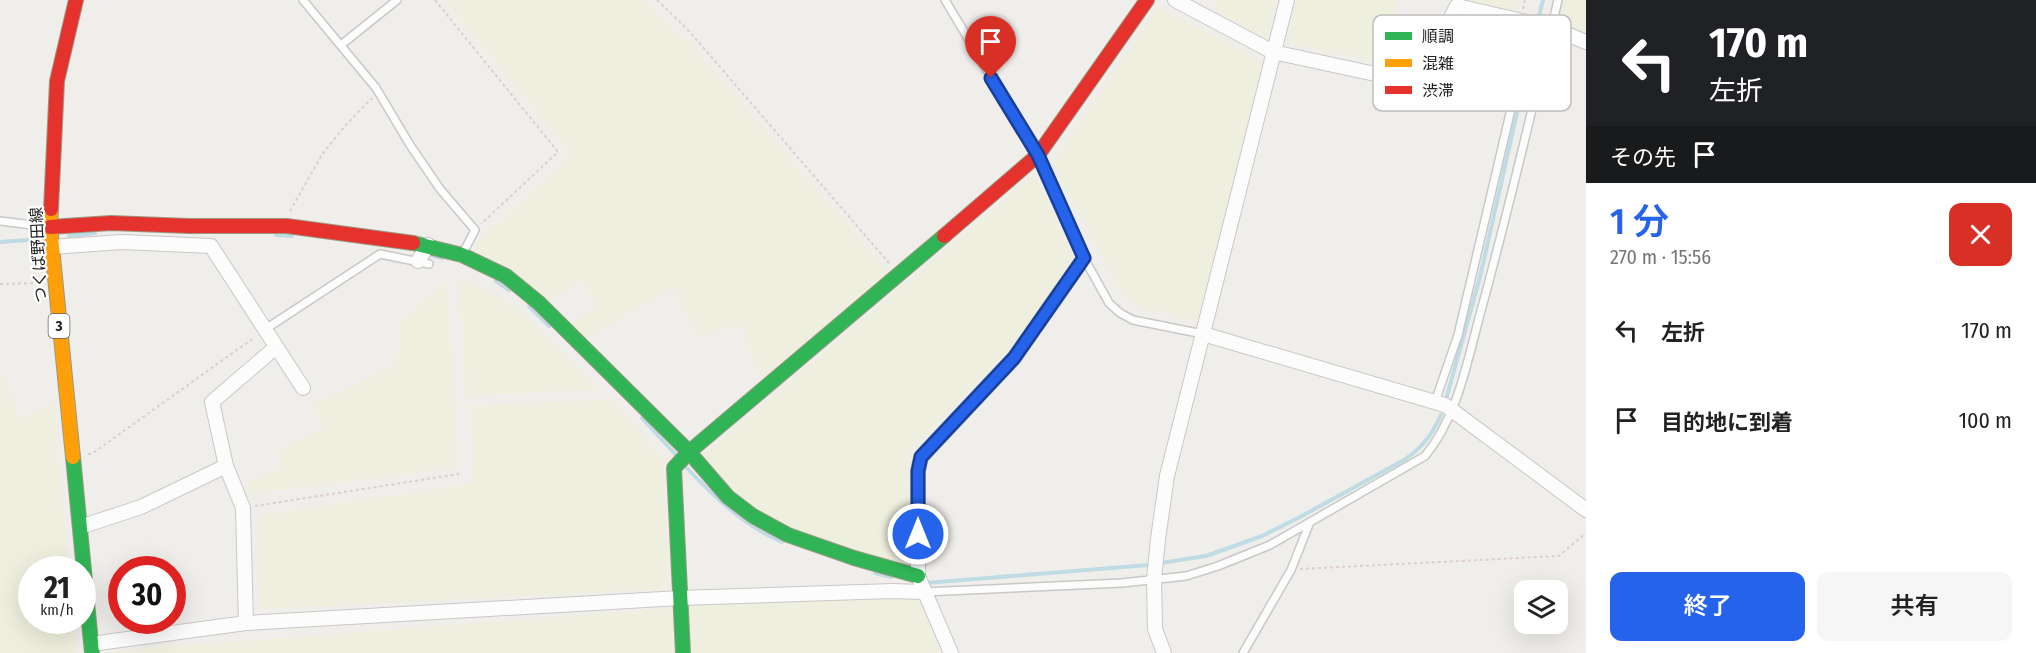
<!DOCTYPE html>
<html lang="ja">
<meta charset="utf-8">
<style>
:root{--surface:#fff;--page:#f6f6f6;--text:#222;--muted:#767676;--accent:#2563eb}
body{margin:0;font-family:"Fira Sans Condensed","Noto Sans JP",sans-serif;background:var(--page);color:var(--text);height:100vh;display:flex;flex-direction:column;font-size:22px;white-space:nowrap}
*{box-sizing:border-box;margin:0}
p{font-size:20px;color:var(--muted)}
.icon{flex:none;width:33px;height:33px;fill:none;stroke:currentColor;stroke-width:2;stroke-linecap:round;stroke-linejoin:round}
.map{position:relative;flex:1;overflow:hidden}
.details{display:flex;flex-direction:column;background:var(--surface);width:450px}
.details>*{flex:none}
.banner{background:#202124;color:#fff;overflow:hidden}
.buttons{position:absolute;left:1514px;top:580px;display:grid;gap:12px}
.buttons a{display:grid;place-items:center;width:54px;height:54px;border-radius:12px;background:var(--surface);box-shadow:0 6px 24px #0002;font-size:30px}
.speed{position:absolute;left:18px;top:556px;display:flex;gap:12px;font-size:30px;font-weight:700;text-align:center}
.speed>*{display:grid;place-content:center;width:78px;height:78px;border-radius:50%;background:var(--surface);box-shadow:0 6px 24px #0002;line-height:1}
.speed small{font-size:15px;font-weight:400}
.speed .limit{border:9px solid #d22;background:#fff;color:#111}
.pin{position:absolute;display:grid;place-items:center;width:51px;height:51px;color:#fff;margin:-62px -26px;border-radius:50% 50% 50% 0;rotate:-45deg;box-shadow:0 0 6px #0007}
.pin .icon{rotate:45deg}
.me{position:absolute;width:66px;margin:-33px;rotate:0deg;stroke-linejoin:round;filter:drop-shadow(0 0 4px #0008)}
.turn{display:flex;align-items:center;gap:21px;height:126px;padding:0 24px;font-size:27px}
.turn .icon{width:78px;height:78px;stroke-width:2.5}
.turn b{display:block;font-size:42px;line-height:51px}
.then{display:flex;align-items:center;height:57px;padding:0 24px;background:#0003;gap:12px;font-size:22px}
.round{display:grid;place-items:center;flex:none;width:63px;height:63px;border-radius:12px;background:var(--page)}
.summary{display:flex;align-items:center;justify-content:space-between;height:102px;padding:0 24px}
h1{font-size:36px;font-weight:600;line-height:45px;color:var(--accent)}
.action{display:flex;gap:12px;margin-top:auto;padding:12px 24px}
.action a{flex:1;height:69px;border-radius:12px;background:var(--accent);color:#fff;font-size:24px;font-weight:600;line-height:69px;text-align:center}
.action a+a{background:var(--page);color:var(--text)}
ul{padding:0;list-style:none}
li{display:flex;align-items:center;gap:18px;height:90px;padding:0 24px}
li div{flex:1}
li b{display:block;font-size:22px}
li em{font-style:normal}
main{display:flex;flex:1;min-height:0}
.map>svg:first-child{display:block}
.farmland{fill:#efefdf}
.lines{fill:none;stroke-linecap:round;stroke-linejoin:round}
.stream{stroke:#bfdbe3;stroke-width:4}
.lane-casing{stroke:#c9c8c7;stroke-width:10}
.street-casing{stroke:#c9c8c7;stroke-width:16}
.fast-casing{stroke:#999a82;stroke-width:16}
.slow-casing{stroke:#999a82;stroke-width:16}
.jam-casing{stroke:#999a82;stroke-width:16}
.path{stroke:#dccecd;stroke-width:2;stroke-dasharray:3 3;stroke-linecap:butt}
.lane{stroke:#fdfcfc;stroke-width:7}
.street{stroke:#fdfcfc;stroke-width:14}
.fast{stroke:#30b455;stroke-width:14}
.slow{stroke:#ff9f0a;stroke-width:14}
.jam{stroke:#e5322d;stroke-width:14}
.route-casing{stroke:#184099;stroke-width:15}
.route{stroke:#2563eb;stroke-width:10}
.labels{text-anchor:middle;stroke-width:4.5;stroke-linejoin:round;paint-order:stroke}
.shield{fill:#fff;stroke:#646464;stroke-width:1.5}
.shield-label{font-size:15px;font-weight:bold;fill:#222}
.street-label{font-size:16px;fill:#222;stroke:#fff}
.key{fill:#fff;stroke:#bdbdbd;stroke-width:1.5}
.key-label{font-size:16px;fill:#222}
</style>
<main>
<div class="map">
<svg width="1586" height="653" viewBox="0 0 1586 653">
<rect width="100%" height="100%" fill="#f0eeeb"/>
<g class="farmland">
<path d="M 445,0 L 642,0 L 691,45 L 890,274 L 761,382 L 742,325 L 699,336 L 675,287 L 586,338 L 569,324 L 598,305 L 582,280 L 547,301 L 474,253 L 474,245 L 566,162 L 568,148 Z"/>
<path d="M 1217,0 L 1276,0 L 1267,39 L 1213,9 Z"/>
<path d="M 1297,0 L 1397,0 L 1384,63 L 1286,43 Z"/>
<path d="M 1460,0 L 1519,0 L 1516,13 Z"/>
<path d="M 1563,0 L 1586,0 L 1586,29 L 1557,21 Z"/>
<path d="M 1158,7 L 1263,62 L 1198,322 L 1137,306 L 1124,295 L 1053,163 Z"/>
<path d="M 1035,174 L 1074,260 L 1010,348 L 910,450 L 909,565 L 814,538 L 771,519 L 732,489 L 703,455 Z"/>
<path d="M 464,279 L 497,295 L 525,316 L 598,389 L 466,396 L 460,285 Z"/>
<path d="M 446,282 L 459,467 L 248,494 L 245,482 L 279,471 L 281,450 L 324,427 L 315,404 L 398,365 L 399,322 Z"/>
<path d="M 0,372 L 21,419 L 53,402 L 69,570 L 32,570 L 32,621 L 74,621 L 77,653 L 0,653 Z"/>
<path d="M 610,399 L 664,460 L 669,589 L 259,609 L 258,515 L 472,484 L 470,406 Z"/>
<path d="M 888,598 L 919,600 L 940,653 L 689,653 L 686,606 Z"/>
<path d="M 673,608 L 675,653 L 113,653 L 113,651 Z"/>
</g>
<g class="lines">
<g class="stream">
<path d="M 1539,16 L 1543,0"/>
<path d="M 276,235 L 292,236"/>
<path d="M 69,236 L 95,233"/>
<path d="M 0,242 L 43,239"/>
<path d="M 430,255 L 442,258"/>
<path d="M 496,281 L 509,290"/>
<path d="M 529,306 L 549,326"/>
<path d="M 1447,396 L 1480,277 L 1536,29"/>
<path d="M 642,418 L 676,455"/>
<path d="M 687,468 C 715,498 744,525 782,542"/>
<path d="M 875,573 L 891,577"/>
<path d="M 926,583 L 1148,565 L 1206,556 L 1262,536 L 1300,517 L 1404,460 C 1422,448 1432,435 1441,415"/>
</g>
<defs>
<g id="lane">
<path d="M 303,0 L 376,88 L 410,145 L 440,189 L 475,230 L 462,255"/>
<path d="M 945,0 L 1038,155 L 1084,258 L 1109,303 L 1120,313 L 1133,320 L 1203,334"/>
<path d="M 341,45 L 397,0"/>
<path d="M 0,221 L 48,227"/>
<path d="M 264,330 L 380,254 L 429,264"/>
<path d="M 1435,402 L 1458,335 L 1531,24"/>
<path d="M 924,592 L 1122,583 L 1186,576 L 1218,566 L 1270,545 L 1425,456 C 1459,415 1468,357 1482,307 C 1510,205 1534,102 1558,0"/>
<path d="M 1243,653 L 1291,570 L 1310,522"/>
</g>
<g id="street">
<path d="M 1175,0 L 1273,52 L 1417,83 L 1457,6 L 1552,28 L 1586,42"/>
<path d="M 52,247 L 122,242 L 211,246 L 303,388"/>
<path d="M 418,261 L 428,245"/>
<path d="M 1203,334 L 1445,405 L 1586,510"/>
<path d="M 80,527 L 141,507 L 226,466"/>
<path d="M 246,623 L 243,508 L 226,466 L 212,402 L 276,347"/>
<path d="M 91,644 L 246,623 L 680,598 L 892,591 L 924,592"/>
<path d="M 951,653 L 918,576 L 918,471 L 921,457 L 1014,358 L 1084,258"/>
<path d="M 1164,653 L 1155,629 L 1154,579 L 1158,539 L 1167,476 L 1287,0"/>
</g>
<g id="fast">
<path d="M 413,243 L 462,255 L 506,276 L 539,303 L 689,452 L 728,497 L 753,516 L 788,535 L 854,558 L 918,576"/>
<path d="M 73,457 L 92,653"/>
<path d="M 683,653 L 674,468 L 689,452 L 944,236"/>
</g>
<path id="slow" d="M 51,209 L 50,227 L 73,457"/>
<g id="jam">
<path d="M 51,209 L 57,81 L 76,0"/>
<path d="M 50,227 L 111,223 L 189,226 L 287,226 L 413,243"/>
<path d="M 944,236 L 1038,155 L 1147,0"/>
</g>
</defs>
<use href="#lane" class="lane-casing"/>
<use href="#street" class="street-casing"/>
<use href="#fast" class="fast-casing"/>
<use href="#slow" class="slow-casing"/>
<use href="#jam" class="jam-casing"/>
<g class="path">
<path d="M 435,0 L 558,152 L 481,224"/>
<path d="M 657,0 L 689,31 L 889,263"/>
<path d="M 1523,9 L 1525,0"/>
<path d="M 290,211 L 323,153 L 345,126 L 372,98"/>
<path d="M 0,284 L 40,283"/>
<path d="M 88,454 L 93,453 L 255,337"/>
<path d="M 255,506 L 459,474"/>
<path d="M 1300,569 L 1559,556 L 1586,533"/>
</g>
<use href="#lane" class="lane"/>
<use href="#street" class="street"/>
<use href="#fast" class="fast"/>
<use href="#slow" class="slow"/>
<use href="#jam" class="jam"/>
</g>
<g class="lines">
<defs>
<path id="route" d="M 918,534 L 918,471 L 921,457 L 1014,358 L 1084,258 L 1038,155 L 991,78"/>
</defs>
<use href="#route" class="route-casing"/>
<use href="#route" class="route"/>
</g>
<g class="labels">
<rect class="shield" x="48.5" y="314" width="21" height="24" rx="4.5"/>
<g class="shield-label">
<text x="59" y="331">3</text>
</g>
<g class="street-label">
<text transform="translate(38 255) rotate(-93)" y="6">つくば野田線</text>
</g>
</g>
<rect x="1373" y="15" width="198" height="96" rx="9" class="key"/>
<rect x="1385" y="32" width="27" height="8" fill="#30b455"/>
<rect x="1385" y="59" width="27" height="8" fill="#ff9f0a"/>
<rect x="1385" y="86" width="27" height="8" fill="#e5322d"/>
<g class="key-label">
<text x="1422" y="42">順調</text>
<text x="1422" y="69">混雑</text>
<text x="1422" y="96">渋滞</text>
</g>
</svg>
<div class="buttons">
<a><svg class="icon" aria-label="layers" viewBox="0 0 24 24"><path d="M12 4l9 5-9 5-9-5zM3 14l9 5 9-5"/></svg></a>
</div>
<div class="speed"><div>21<small>km/h</small></div><div class="limit">30</div></div>
<div class="pin" style="left:991px;top:78px;background:#d93025"><svg class="icon" aria-label="arrive" viewBox="0 0 24 24"><path d="M6 21V4h12l-3 4 3 4H6"/></svg></div>
<svg class="me" style="left:918px;top:534px" viewBox="-20 -20 40 40"><circle r="17" fill="#2563eb" stroke="#fff" stroke-width="3"/><path d="M0-11L8 9 0 5-8 9z" fill="#fff"/></svg>
</div>
<section class="details">
<div class="banner">
<div class="turn"><svg class="icon" aria-label="left" viewBox="0 0 24 24"><path d="M17 20v-9H6M10 6l-5 5 5 5"/></svg><div><b>170 m</b>左折</div></div>
<div class="then">その先<svg class="icon" aria-label="arrive" viewBox="0 0 24 24"><path d="M6 21V4h12l-3 4 3 4H6"/></svg></div>
</div>
<div class="summary"><div><h1>1 分</h1><p>270 m · 15:56</p></div><a class="round" style="background:#d93025;color:#fff"><svg class="icon" aria-label="close" viewBox="0 0 24 24"><path d="M6 6l12 12M18 6L6 18"/></svg></a></div>
<ul>
<li><svg class="icon" aria-label="left" viewBox="0 0 24 24"><path d="M17 20v-9H6M10 6l-5 5 5 5"/></svg><div><b>左折</b></div><em>170 m</em></li>
<li><svg class="icon" aria-label="arrive" viewBox="0 0 24 24"><path d="M6 21V4h12l-3 4 3 4H6"/></svg><div><b>目的地に到着</b></div><em>100 m</em></li>
</ul>
<div class="action"><a>終了</a><a>共有</a></div>
</section>
</main>
